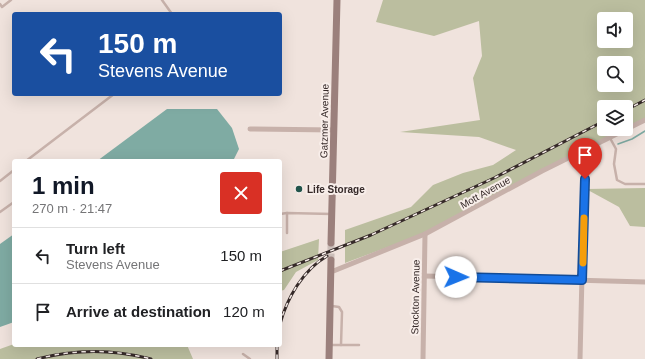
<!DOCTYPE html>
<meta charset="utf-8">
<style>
:root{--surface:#fff;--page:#f6f6f6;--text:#202124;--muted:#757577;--line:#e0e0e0;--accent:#111827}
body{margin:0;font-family:Arial,sans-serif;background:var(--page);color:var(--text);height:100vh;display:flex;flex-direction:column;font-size:15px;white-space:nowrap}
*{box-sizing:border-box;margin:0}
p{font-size:13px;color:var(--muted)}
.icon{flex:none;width:22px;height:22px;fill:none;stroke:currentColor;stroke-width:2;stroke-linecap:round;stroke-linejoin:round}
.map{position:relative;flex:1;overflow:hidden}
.side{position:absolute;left:12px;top:159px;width:270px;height:188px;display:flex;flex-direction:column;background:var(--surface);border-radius:4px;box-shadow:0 4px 16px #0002}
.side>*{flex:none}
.guide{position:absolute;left:12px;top:12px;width:270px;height:84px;border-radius:4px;box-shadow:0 4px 16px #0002;background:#1a4fa0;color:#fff;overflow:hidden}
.fabs{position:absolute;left:597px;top:12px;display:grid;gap:8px}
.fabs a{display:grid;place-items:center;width:36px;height:36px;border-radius:4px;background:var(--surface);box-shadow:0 4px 16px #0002;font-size:20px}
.pin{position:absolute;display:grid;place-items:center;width:34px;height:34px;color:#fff;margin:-41px -17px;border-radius:50% 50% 50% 0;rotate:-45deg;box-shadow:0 0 4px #0007}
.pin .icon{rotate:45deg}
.me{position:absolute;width:44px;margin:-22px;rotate:91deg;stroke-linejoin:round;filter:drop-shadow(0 0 3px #0008)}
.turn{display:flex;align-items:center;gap:14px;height:84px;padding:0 20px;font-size:18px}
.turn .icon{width:52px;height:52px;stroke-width:2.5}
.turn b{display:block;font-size:28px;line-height:34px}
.round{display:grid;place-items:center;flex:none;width:42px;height:42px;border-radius:4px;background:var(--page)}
.overview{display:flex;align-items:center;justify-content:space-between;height:68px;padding:0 20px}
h1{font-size:24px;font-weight:600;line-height:30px;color:var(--accent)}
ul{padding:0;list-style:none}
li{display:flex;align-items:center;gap:12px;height:56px;padding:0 20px;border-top:1px solid var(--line)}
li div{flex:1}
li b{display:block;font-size:15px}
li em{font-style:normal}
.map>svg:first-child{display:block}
.green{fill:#bbbe9f;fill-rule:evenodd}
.water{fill:#7faba3}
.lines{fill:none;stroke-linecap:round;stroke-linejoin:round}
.stream{stroke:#7faba3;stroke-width:1.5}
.secondary-tunnel{stroke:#cbbeb9;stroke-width:7;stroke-dasharray:7 3.5;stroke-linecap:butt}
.lane{stroke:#c7b1aa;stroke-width:2.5}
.street{stroke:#c7b1aa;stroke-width:5}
.secondary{stroke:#9b807c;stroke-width:7}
.rail-casing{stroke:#362a29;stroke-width:3}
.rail{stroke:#f8eeea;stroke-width:1.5;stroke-dasharray:4.5;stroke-linecap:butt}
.route-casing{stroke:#114b97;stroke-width:10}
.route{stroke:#1a73e8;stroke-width:7}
.slow{stroke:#f59e0b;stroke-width:7}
.poi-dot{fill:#22544b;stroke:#f8eeea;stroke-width:1.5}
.labels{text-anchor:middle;stroke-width:4;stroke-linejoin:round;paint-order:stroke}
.street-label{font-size:10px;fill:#362a29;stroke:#f8eeea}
.poi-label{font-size:10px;font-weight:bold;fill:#362a29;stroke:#f8eeea;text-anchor:start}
</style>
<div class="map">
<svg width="645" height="359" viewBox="0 0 645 359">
<rect width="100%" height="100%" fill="#f0e3dd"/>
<g class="green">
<path d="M 383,0 L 645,0 L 645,119 L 626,129 L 626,107 L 604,107 L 604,129 L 626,129 L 423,234 L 345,263 L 345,230 L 411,207 L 433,185 L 463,173 L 493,165 L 516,150 L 479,137 L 400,132 L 480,120 L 473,78 L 482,56 L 479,21 L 434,36 L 376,22 ZM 604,19 L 626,19 L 626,41 L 604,41 ZM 604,63 L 626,63 L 626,85 L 604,85 Z"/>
<path d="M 645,188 L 645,227 L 630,226 L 619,207 L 586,189 Z"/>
<path d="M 319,239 L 318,260 L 296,272 L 284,290 L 280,291 L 280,252 Z"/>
<path d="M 14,344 L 14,345 L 187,345 L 193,359 L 0,359 L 0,349 Z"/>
</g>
<g class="water">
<path d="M 167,109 L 217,109 L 232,128 L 239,149 L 233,161 L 97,161 Z"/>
<path d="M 14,234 L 14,322 L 0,327 L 0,244 Z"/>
</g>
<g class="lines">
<path class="stream" d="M 618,144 L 632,139 L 645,131"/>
<path class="secondary-tunnel" d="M 331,243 L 331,260"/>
<g class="lane">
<path d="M 162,0 L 172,14"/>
<path d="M 0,4 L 2,7 L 11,0"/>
<path d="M 610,138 L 616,149 L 614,164 L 617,180 L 625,184 L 645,184"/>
<path d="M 26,161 L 114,94"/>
<path d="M 0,181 L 14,170"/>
<path d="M 0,212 L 14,202"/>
<path d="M 280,214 L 287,213"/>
<path d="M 287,233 L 287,213 L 332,214"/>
<path d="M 332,306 L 339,307 L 342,312 L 341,345"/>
<path d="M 330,345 L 359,345"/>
<path d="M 243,354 L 250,359"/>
</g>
<g class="street">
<path d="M 250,129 L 334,130"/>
<path d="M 331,272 L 425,234 L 542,171 L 645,120"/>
<path d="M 425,276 L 645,282"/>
<path d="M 423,359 L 425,234"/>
<path d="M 580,359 L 585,149"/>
</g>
<g class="secondary">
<path d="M 331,243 L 337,0"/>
<path d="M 329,359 L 331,260"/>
</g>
<defs>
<g id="rail">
<path d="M 626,110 L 645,100"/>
<path d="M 280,271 L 371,235 L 494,178 L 604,121"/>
<path d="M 280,324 C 287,298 303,270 327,256"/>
<path d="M 37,359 C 75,349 113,349 151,359"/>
<path d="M 277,359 L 277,345"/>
</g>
</defs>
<use href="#rail" class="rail-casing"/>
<use href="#rail" class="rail"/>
</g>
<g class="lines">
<defs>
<path id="route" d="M 456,277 L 582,280 L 585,179"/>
</defs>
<use href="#route" class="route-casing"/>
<use href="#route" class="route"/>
<path class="slow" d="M 583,263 L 584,218"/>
</g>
<circle class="poi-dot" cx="299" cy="189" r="4"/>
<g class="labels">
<g class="street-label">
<text transform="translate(324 121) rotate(-89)" y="4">Gatzmer Avenue</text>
<text transform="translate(485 192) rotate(-29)" y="4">Mott Avenue</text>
<text transform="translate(415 297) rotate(-89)" y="4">Stockton Avenue</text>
</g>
<g class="poi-label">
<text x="307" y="193">Life Storage</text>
</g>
</g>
</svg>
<div class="fabs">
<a><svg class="icon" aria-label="sound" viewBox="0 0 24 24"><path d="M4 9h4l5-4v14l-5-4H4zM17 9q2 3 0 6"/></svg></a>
<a><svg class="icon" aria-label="search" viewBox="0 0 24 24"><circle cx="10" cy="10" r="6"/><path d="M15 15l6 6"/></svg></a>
<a><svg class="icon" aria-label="layers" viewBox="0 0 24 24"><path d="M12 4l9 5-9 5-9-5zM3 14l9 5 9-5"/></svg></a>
</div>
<div class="pin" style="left:585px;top:179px;background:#d93025"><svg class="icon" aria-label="arrive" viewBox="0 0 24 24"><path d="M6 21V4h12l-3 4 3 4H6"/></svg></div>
<svg class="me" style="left:456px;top:277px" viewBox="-20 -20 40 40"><circle r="19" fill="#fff"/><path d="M0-13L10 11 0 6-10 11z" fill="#1a73e8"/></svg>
<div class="guide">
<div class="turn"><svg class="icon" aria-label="left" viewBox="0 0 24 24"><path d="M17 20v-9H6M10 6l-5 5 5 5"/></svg><div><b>150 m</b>Stevens Avenue</div></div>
</div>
<section class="side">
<div class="overview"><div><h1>1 min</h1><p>270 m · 21:47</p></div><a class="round" style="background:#d93025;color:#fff"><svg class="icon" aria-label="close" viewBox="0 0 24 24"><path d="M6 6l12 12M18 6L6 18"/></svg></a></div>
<ul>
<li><svg class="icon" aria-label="left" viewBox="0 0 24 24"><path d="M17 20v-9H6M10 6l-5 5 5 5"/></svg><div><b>Turn left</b><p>Stevens Avenue</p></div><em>150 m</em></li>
<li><svg class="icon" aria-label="arrive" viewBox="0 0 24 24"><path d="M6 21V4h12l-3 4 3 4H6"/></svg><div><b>Arrive at destination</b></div><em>120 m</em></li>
</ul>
</section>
</div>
